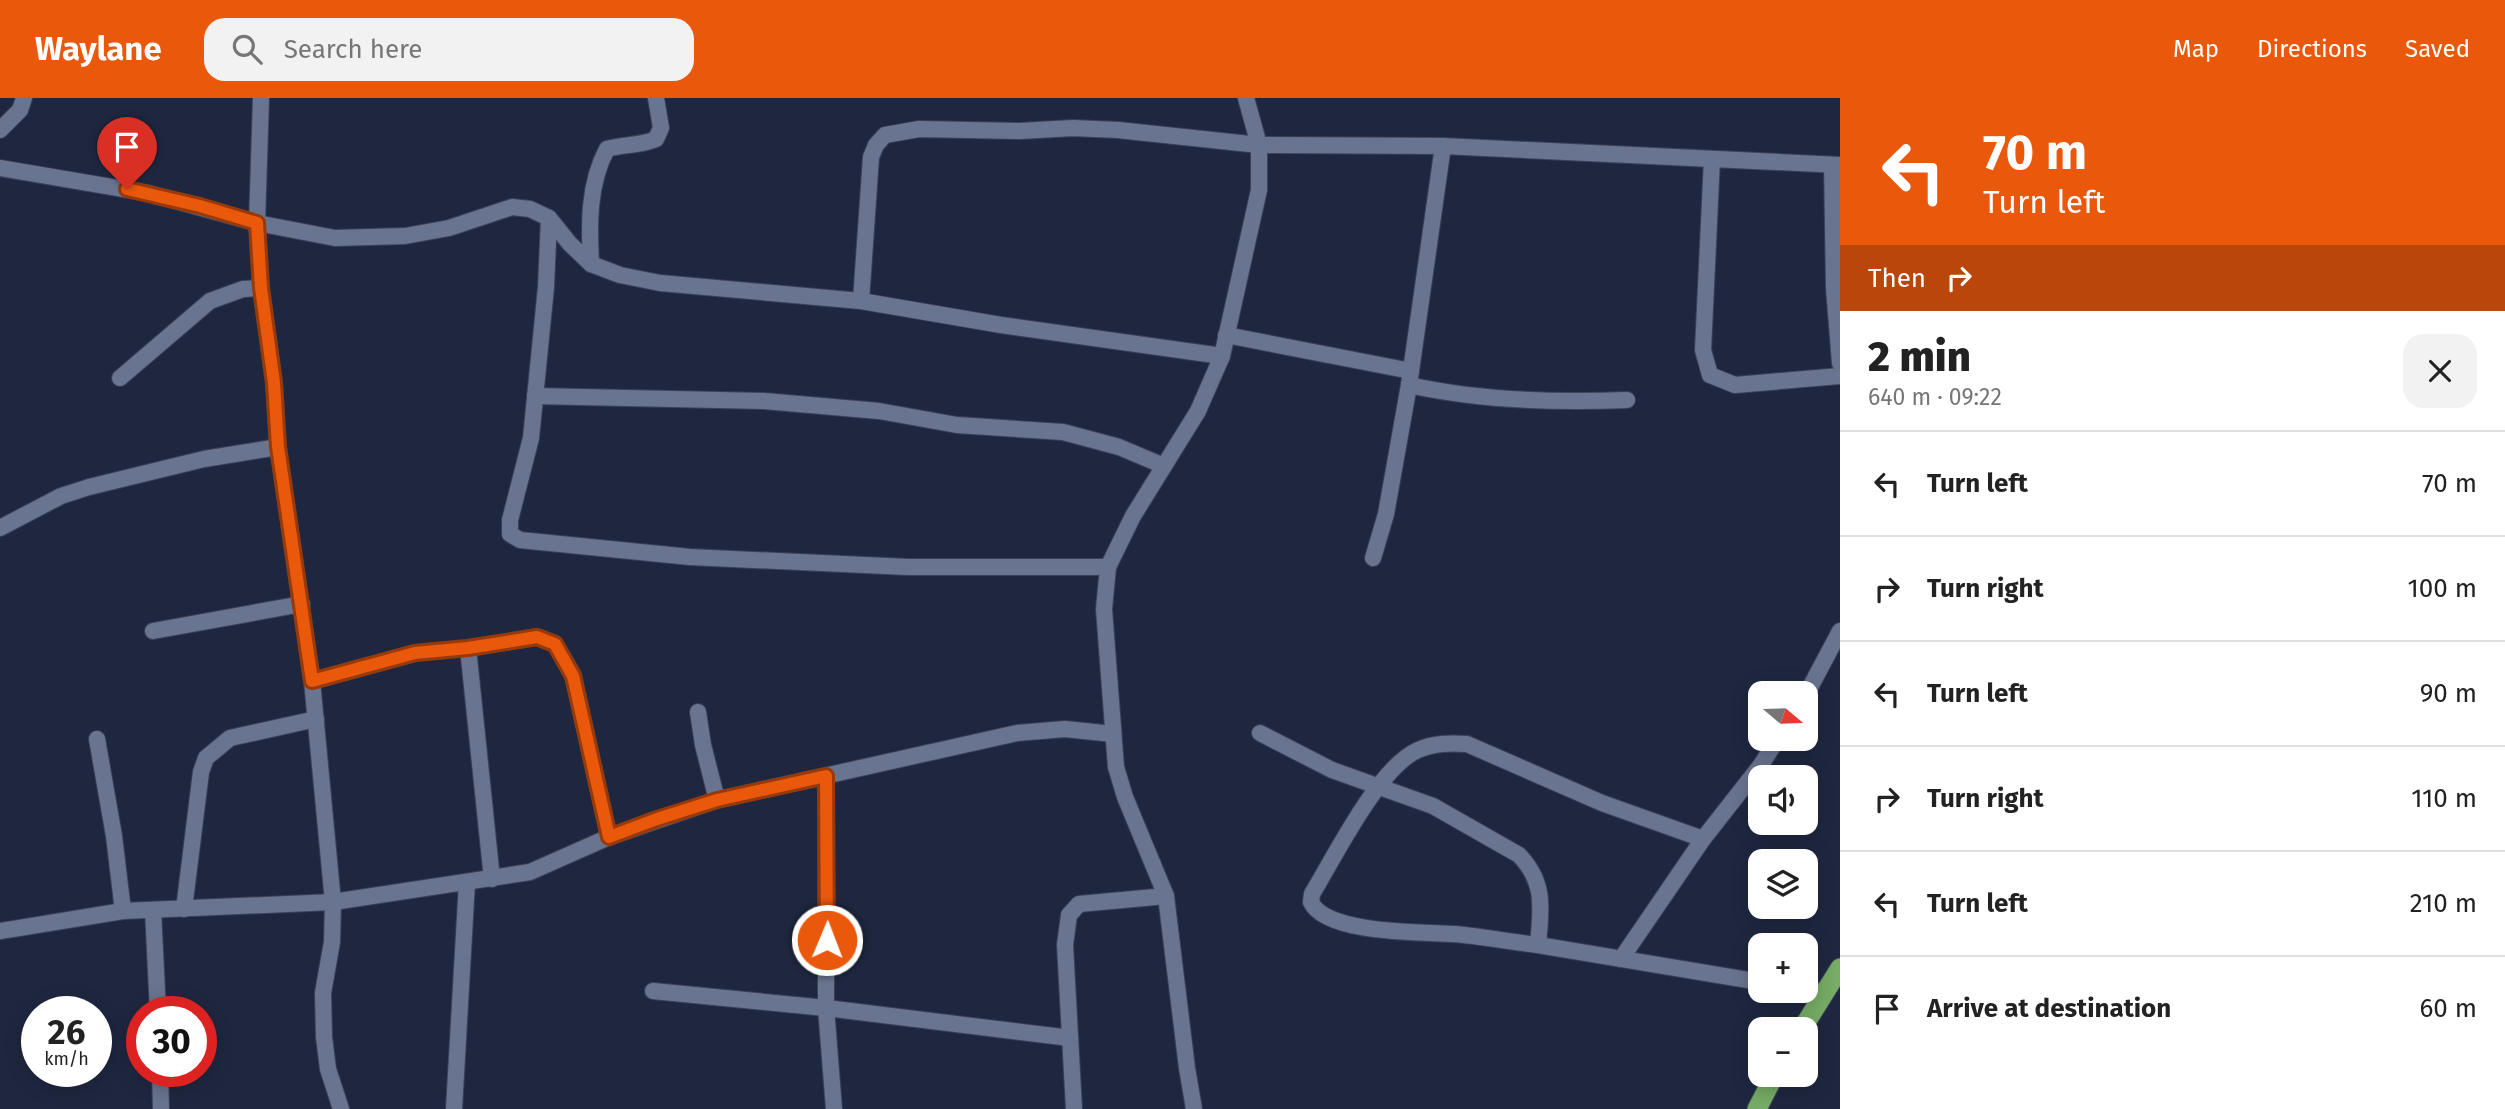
<!DOCTYPE html>
<meta charset="utf-8">
<style>
:root{--surface:#fff;--page:#f2f2f2;--text:#222;--muted:#767676;--line:#e0e0e0;--accent:#ea580c}
body{margin:0;font-family:"Fira Sans",sans-serif;background:var(--page);color:var(--text);height:100vh;display:flex;flex-direction:column;font-size:26px;white-space:nowrap}
*{box-sizing:border-box;margin:0}
p{font-size:23px;color:var(--muted)}
.icon{flex:none;width:38px;height:38px;fill:none;stroke:currentColor;stroke-width:2;stroke-linecap:round;stroke-linejoin:round}
.map{position:relative;flex:1;overflow:hidden}
.details{display:flex;flex-direction:column;background:var(--surface);width:665px}
.details>*{flex:none}
.guide{background:#ea580c;color:#fff;overflow:hidden}
.needle{width:46px;rotate:109deg}
.tools{position:absolute;left:1748px;top:583px;display:grid;gap:14px}
.tools a{display:grid;place-items:center;width:70px;height:70px;border-radius:14px;background:var(--surface);box-shadow:0 4px 18px #0003;font-size:35px}
.speed{position:absolute;left:21px;top:898px;display:flex;gap:14px;font-size:35px;font-weight:700;text-align:center}
.speed>*{display:grid;place-content:center;width:91px;height:91px;border-radius:50%;background:var(--surface);box-shadow:0 4px 18px #0003;line-height:1}
.speed small{font-size:18px;font-weight:400}
.speed .limit{border:10px solid #d22;background:#fff;color:#111}
.pin{position:absolute;display:grid;place-items:center;width:60px;height:60px;color:#fff;margin:-72px -30px;border-radius:50% 50% 50% 0;rotate:-45deg;box-shadow:0 0 7px #0007}
.pin .icon{rotate:45deg}
.me{position:absolute;width:77px;margin:-38px;rotate:1deg;stroke-linejoin:round;filter:drop-shadow(0 0 5px #0008)}
.turn{display:flex;align-items:center;gap:24px;height:147px;padding:0 28px;font-size:32px}
.turn .icon{width:91px;height:91px;stroke-width:2.5}
.turn b{display:block;font-size:49px;line-height:60px}
.then{display:flex;align-items:center;height:66px;padding:0 28px;background:#0003;gap:14px;font-size:26px}
.round{display:grid;place-items:center;flex:none;width:74px;height:74px;border-radius:21px;background:var(--page)}
.summary{display:flex;align-items:center;justify-content:space-between;height:119px;padding:0 28px}
h1{font-size:42px;font-weight:800;line-height:52px}
ul{padding:0;list-style:none}
li{display:flex;align-items:center;gap:21px;height:105px;padding:0 28px;border-top:2px solid var(--line)}
li div{flex:1}
li b{display:block;font-size:26px}
li em{font-style:normal}
header{display:flex;align-items:center;gap:42px;box-sizing:border-box;height:98px;padding:0 35px;background:var(--accent);color:#fff}
header strong{font-size:33px}
nav{display:flex;gap:38px;margin-inline-start:auto;font-size:24px}
.search{width:490px;height:63px;background:var(--page);display:flex;align-items:center;gap:18px;box-sizing:border-box;padding:0 24px;border-radius:21px;color:var(--muted);font-size:26px}
main{display:flex;flex:1;min-height:0}
.map>svg:first-child{display:block}
.lines{fill:none;stroke-linecap:round;stroke-linejoin:round}
.minor-casing{stroke:#3b4257;stroke-width:18}
.trunk-casing{stroke:#3b4257;stroke-width:21}
.minor{stroke:#697490;stroke-width:16}
.trunk{stroke:#76ac65;stroke-width:19}
.route-casing{stroke:#983908;stroke-width:18}
.route{stroke:#ea580c;stroke-width:12}
</style>
<header>
<strong>Waylane</strong>
<div class="search"><svg class="icon" aria-label="search" viewBox="0 0 24 24"><circle cx="10" cy="10" r="6"/><path d="M15 15l6 6"/></svg>Search here</div>
<nav><a>Map</a><a>Directions</a><a>Saved</a></nav>
</header>
<main>
<div class="map">
<svg width="1840" height="1011" viewBox="0 0 1840 1011">
<rect width="100%" height="100%" fill="#1f2740"/>
<g class="lines">
<defs>
<g id="minor">
<path d="M 261,0 L 257,125 L 261,190 L 274,285 L 278,349 L 312,583 L 333,804 L 332,844 L 323,895 L 324,939 L 328,971 L 341,1011"/>
<path d="M 0,32 L 20,12 L 24,0"/>
<path d="M 1712,61 L 1703,252 L 1710,277 L 1735,287 L 1840,278"/>
<path d="M 1832,67 L 1834,190 L 1840,265"/>
<path d="M 0,70 L 147,95 L 257,125 L 335,140 L 405,138 L 449,130 L 512,109 L 530,111 L 549,120 L 570,146 L 591,166 L 620,177 L 660,185 L 861,203 L 1001,227 L 1222,258"/>
<path d="M 549,120 L 546,189 L 531,340 L 510,422 L 510,436 L 520,442 L 690,459 L 908,469 L 1108,469"/>
<path d="M 591,166 C 589,128 588,86 607,51 C 624,46 640,48 656,41 L 661,30 L 656,0"/>
<path d="M 861,203 L 871,59 L 876,47 L 885,37 L 919,31 L 1020,33 L 1073,30 L 1118,32 L 1259,47 L 1443,48 L 1840,67"/>
<path d="M 1226,237 L 1411,273"/>
<path d="M 120,280 L 210,203 L 243,191 L 261,190"/>
<path d="M 1409,287 C 1481,303 1554,305 1627,302"/>
<path d="M 535,298 L 764,303 L 879,313 L 957,327 L 1063,334 L 1119,349 L 1164,368"/>
<path d="M 0,430 L 61,398 L 89,389 L 204,361 L 278,349"/>
<path d="M 1373,460 L 1386,416 L 1409,287 L 1443,48"/>
<path d="M 153,533 L 302,506"/>
<path d="M 468,550 L 492,781"/>
<path d="M 312,583 L 415,555 L 468,550 L 537,539 L 555,546 L 573,577 L 609,739"/>
<path d="M 1806,597 L 1840,533"/>
<path d="M 698,614 L 703,647 L 717,702"/>
<path d="M 1260,635 L 1332,672 L 1433,708 L 1519,757 C 1546,785 1541,811 1538,847 L 1760,884"/>
<path d="M 97,641 L 114,738 L 123,813"/>
<path d="M 826,678 L 826,910 L 834,1011"/>
<path d="M 184,811 L 201,674 L 206,660 L 230,640 L 316,621"/>
<path d="M 153,812 L 158,914"/>
<path d="M 0,833 L 123,813 L 333,804 L 530,774 L 609,739 L 717,702 L 1017,635 L 1065,631 L 1113,636"/>
<path d="M 1538,847 C 1510,844 1481,838 1453,836 C 1421,834 1326,836 1311,804 L 1312,796 C 1335,758 1379,669 1418,652 C 1434,645 1450,645 1467,646 L 1602,705 L 1703,741"/>
<path d="M 1621,861 L 1703,741 L 1761,667 L 1778,640"/>
<path d="M 1806,891 L 1825,894"/>
<path d="M 653,893 L 826,910 L 1070,940"/>
<path d="M 160,973 L 161,1011"/>
<path d="M 454,1011 L 467,784"/>
<path d="M 1074,1011 L 1065,847 L 1069,817 L 1079,806 L 1166,798"/>
<path d="M 1194,1011 L 1187,970 L 1166,798 L 1125,699 L 1116,669 L 1104,511 L 1108,469 L 1133,418 L 1198,313 L 1222,258 L 1259,92 L 1259,47 L 1246,0"/>
</g>
<g id="trunk">
<path d="M 1802,931 L 1840,870"/>
<path d="M 1757,1011 L 1775,976"/>
</g>
</defs>
<use href="#minor" class="minor-casing"/>
<use href="#trunk" class="trunk-casing"/>
<use href="#minor" class="minor"/>
<use href="#trunk" class="trunk"/>
</g>
<g class="lines">
<defs>
<path id="route" d="M 127,91 L 200,108 L 257,125 L 261,190 L 274,285 L 278,349 L 312,583 L 415,555 L 468,550 L 537,539 L 555,546 L 573,578 L 609,739 L 657,721 L 717,702 L 826,678 L 827,842"/>
</defs>
<use href="#route" class="route-casing"/>
<use href="#route" class="route"/>
</g>
</svg>
<div class="tools">
<a><svg class="needle" viewBox="-14 -14 28 28"><path d="M0-13l5 13h-10z" fill="#e53935"/><path d="M0 13l5-13h-10z" fill="#767676"/></svg></a>
<a><svg class="icon" aria-label="sound" viewBox="0 0 24 24"><path d="M4 9h4l5-4v14l-5-4H4zM17 9q2 3 0 6"/></svg></a>
<a><svg class="icon" aria-label="layers" viewBox="0 0 24 24"><path d="M12 4l9 5-9 5-9-5zM3 14l9 5 9-5"/></svg></a>
<a>+</a>
<a>−</a>
</div>
<div class="speed"><div>26<small>km/h</small></div><div class="limit">30</div></div>
<div class="pin" style="left:127px;top:91px;background:#d93025"><svg class="icon" aria-label="arrive" viewBox="0 0 24 24"><path d="M6 21V4h12l-3 4 3 4H6"/></svg></div>
<svg class="me" style="left:827px;top:842px" viewBox="-20 -20 40 40"><circle r="17" fill="#ea580c" stroke="#fff" stroke-width="3"/><path d="M0-11L8 9 0 5-8 9z" fill="#fff"/></svg>
</div>
<section class="details">
<div class="guide">
<div class="turn"><svg class="icon" aria-label="left" viewBox="0 0 24 24"><path d="M17 20v-9H6M10 6l-5 5 5 5"/></svg><div><b>70 m</b>Turn left</div></div>
<div class="then">Then<svg class="icon" aria-label="right" viewBox="0 0 24 24"><path d="M7 20v-9h11M14 6l5 5-5 5"/></svg></div>
</div>
<div class="summary"><div><h1>2 min</h1><p>640 m · 09:22</p></div><a class="round"><svg class="icon" aria-label="close" viewBox="0 0 24 24"><path d="M6 6l12 12M18 6L6 18"/></svg></a></div>
<ul>
<li><svg class="icon" aria-label="left" viewBox="0 0 24 24"><path d="M17 20v-9H6M10 6l-5 5 5 5"/></svg><div><b>Turn left</b></div><em>70 m</em></li>
<li><svg class="icon" aria-label="right" viewBox="0 0 24 24"><path d="M7 20v-9h11M14 6l5 5-5 5"/></svg><div><b>Turn right</b></div><em>100 m</em></li>
<li><svg class="icon" aria-label="left" viewBox="0 0 24 24"><path d="M17 20v-9H6M10 6l-5 5 5 5"/></svg><div><b>Turn left</b></div><em>90 m</em></li>
<li><svg class="icon" aria-label="right" viewBox="0 0 24 24"><path d="M7 20v-9h11M14 6l5 5-5 5"/></svg><div><b>Turn right</b></div><em>110 m</em></li>
<li><svg class="icon" aria-label="left" viewBox="0 0 24 24"><path d="M17 20v-9H6M10 6l-5 5 5 5"/></svg><div><b>Turn left</b></div><em>210 m</em></li>
<li><svg class="icon" aria-label="arrive" viewBox="0 0 24 24"><path d="M6 21V4h12l-3 4 3 4H6"/></svg><div><b>Arrive at destination</b></div><em>60 m</em></li>
</ul>
</section>
</main>
